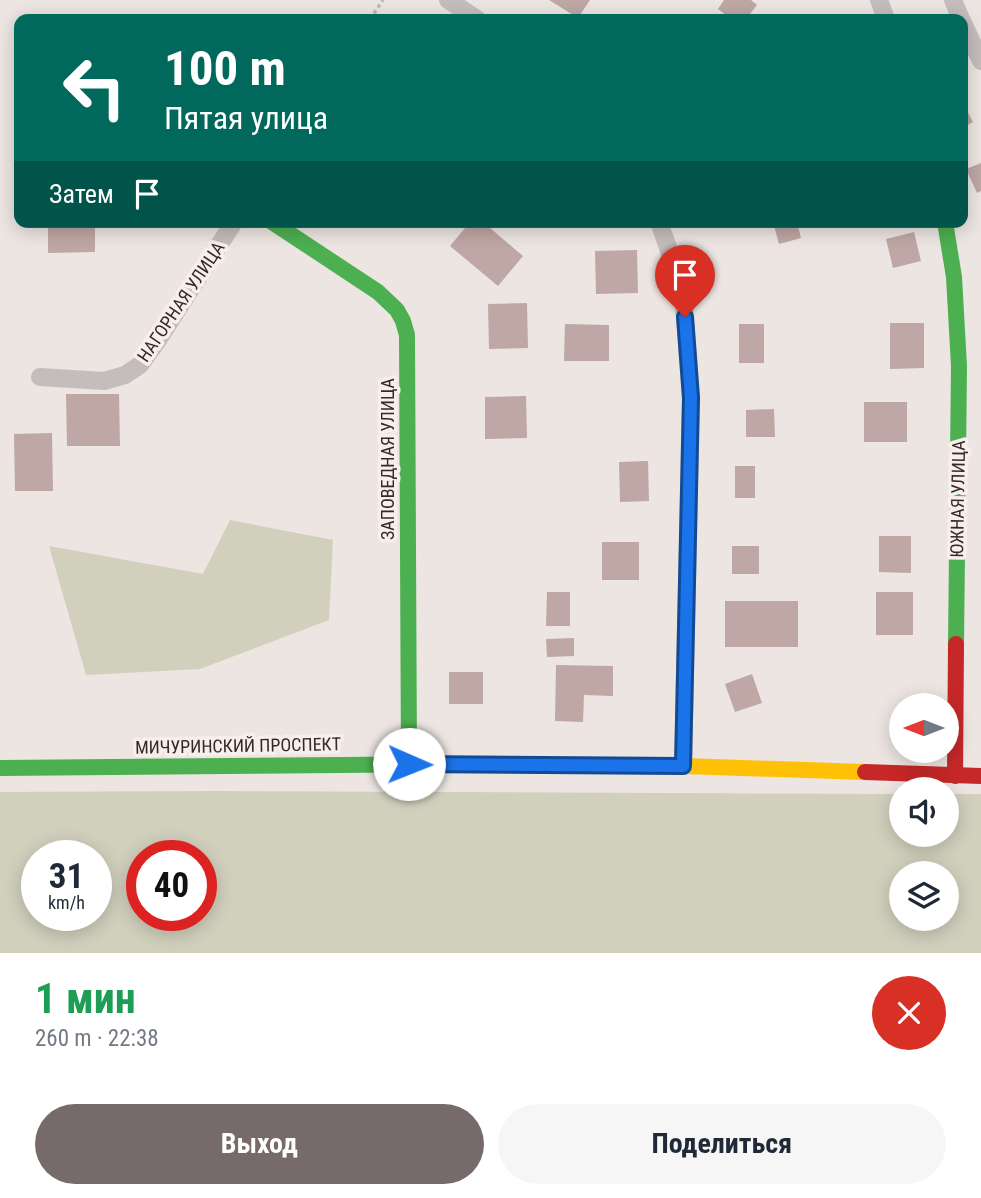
<!DOCTYPE html>
<html lang="ru">
<meta charset="utf-8">
<style>
:root{--surface:#fff;--page:#f6f6f7;--text:#1f2937;--muted:#747a83;--accent:#766b6a}
body{margin:0;font-family:"Roboto Condensed",sans-serif;background:var(--page);color:var(--text);height:100vh;display:flex;flex-direction:column;font-size:26px;white-space:nowrap}
*{box-sizing:border-box;margin:0}
p{font-size:23px;color:var(--muted)}
.icon{flex:none;width:38px;height:38px;fill:none;stroke:currentColor;stroke-width:2;stroke-linecap:round;stroke-linejoin:round}
.map{position:relative;height:953px;overflow:hidden}
.panel{display:flex;flex-direction:column;background:var(--surface);flex:1}
.panel>*{flex:none}
.banner{position:absolute;left:14px;top:14px;width:954px;height:214px;border-radius:14px;box-shadow:0 4px 18px #0003;background:#00695c;color:#fff;overflow:hidden}
.needle{width:46px;rotate:270deg}
.buttons{position:absolute;left:889px;top:693px;display:grid;gap:14px}
.buttons a{display:grid;place-items:center;width:70px;height:70px;border-radius:50%;background:var(--surface);box-shadow:0 4px 18px #0003;font-size:35px}
.speed{position:absolute;left:21px;top:840px;display:flex;gap:14px;font-size:35px;font-weight:700;text-align:center}
.speed>*{display:grid;place-content:center;width:91px;height:91px;border-radius:50%;background:var(--surface);box-shadow:0 4px 18px #0003;line-height:1}
.speed small{font-size:18px;font-weight:400}
.speed .limit{border:10px solid #d22;background:#fff;color:#111}
.pin{position:absolute;display:grid;place-items:center;width:60px;height:60px;color:#fff;margin:-72px -30px;border-radius:50% 50% 50% 0;rotate:-45deg;box-shadow:0 0 7px #0007}
.pin .icon{rotate:45deg}
.me{position:absolute;width:77px;margin:-38px;rotate:91deg;stroke-linejoin:round;filter:drop-shadow(0 0 5px #0008)}
.turn{display:flex;align-items:center;gap:24px;height:147px;padding:0 35px;font-size:32px}
.turn .icon{width:91px;height:91px;stroke-width:2.5}
.turn b{display:block;font-size:49px;line-height:60px}
.then{display:flex;align-items:center;height:66px;padding:0 35px;background:#0003;gap:14px;font-size:26px}
.round{display:grid;place-items:center;flex:none;width:74px;height:74px;border-radius:37px;background:var(--page)}
.headline{display:flex;align-items:center;justify-content:space-between;height:119px;padding:0 35px}
h1{font-size:42px;font-weight:700;line-height:52px;color:#1e9e55}
.cta{display:flex;gap:14px;margin-top:auto;padding:14px 35px}
.cta a{flex:1;height:80px;border-radius:42px;background:var(--accent);color:#fff;font-size:28px;font-weight:700;line-height:80px;text-align:center}
.cta a+a{background:var(--page);color:var(--text)}
.map>svg:first-child{display:block}
.green{fill:#d1d0bd;fill-rule:evenodd}
.building{fill:#bea7a5}
.lines{fill:none;stroke-linecap:round;stroke-linejoin:round}
.path{stroke:#beb6b4;stroke-width:3.5;stroke-dasharray:3.5 3.5;stroke-linecap:butt}
.street{stroke:#c5bdbb;stroke-width:18}
.fast{stroke:#4caf50;stroke-width:16}
.slow{stroke:#ffc107;stroke-width:16}
.jam{stroke:#c62828;stroke-width:16}
.route-casing{stroke:#114b97;stroke-width:18}
.route{stroke:#1a73e8;stroke-width:12}
.labels{text-anchor:middle;stroke-width:7;stroke-linejoin:round;paint-order:stroke}
.street-label{font-size:18px;fill:#362a29;stroke:#f8eeea}
</style>
<div class="map">
<svg width="981" height="953" viewBox="0 0 981 953">
<rect width="100%" height="100%" fill="#ece5e2"/>
<g class="green">
<path d="M 230,520 L 333,540 L 329,620 L 200,669 L 86,675 L 49,546 L 203,574 Z"/>
<path d="M 218,791 L 901,794 L 901,835 L 947,835 L 947,794 L 981,794 L 981,953 L 0,953 L 0,792 ZM 37,856 L 96,856 L 96,915 L 37,915 ZM 142,856 L 201,856 L 201,915 L 142,915 ZM 901,873 L 947,873 L 947,919 L 901,919 Z"/>
</g>
<g class="building">
<path d="M 549,0 L 590,0 L 578,18 Z"/>
<path d="M 724,0 L 751,0 L 757,5 L 746,19 L 731,19 L 718,9 Z"/>
<path d="M 962,101 L 973,122 L 962,128 Z"/>
<path d="M 981,163 L 981,191 L 977,193 L 966,169 Z"/>
<path d="M 48,222 L 112,222 L 112,225 L 95,227 L 95,252 L 48,253 Z"/>
<path d="M 470,222 L 483,222 L 523,256 L 498,286 L 450,246 Z"/>
<path d="M 773,222 L 797,222 L 801,238 L 779,244 Z"/>
<path d="M 914,232 L 921,261 L 893,268 L 886,239 Z"/>
<path d="M 637,250 L 638,293 L 596,294 L 595,251 Z"/>
<path d="M 527,303 L 528,348 L 489,349 L 488,304 Z"/>
<path d="M 890,323 L 924,323 L 924,368 L 890,369 Z"/>
<path d="M 565,324 L 609,325 L 609,361 L 564,361 Z"/>
<rect x="739" y="324" width="25" height="39"/>
<path d="M 66,394 L 119,394 L 120,446 L 67,446 Z"/>
<path d="M 526,396 L 527,438 L 485,439 L 485,397 Z"/>
<rect x="864" y="402" width="43" height="40"/>
<path d="M 774,409 L 775,437 L 746,437 L 746,410 Z"/>
<path d="M 52,433 L 53,491 L 15,491 L 14,434 Z"/>
<path d="M 648,461 L 649,501 L 620,502 L 619,462 Z"/>
<rect x="735" y="466" width="20" height="32"/>
<path d="M 879,536 L 911,536 L 911,573 L 879,572 Z"/>
<rect x="602" y="542" width="37" height="38"/>
<rect x="732" y="546" width="27" height="28"/>
<path d="M 547,592 L 570,592 L 570,626 L 546,626 Z"/>
<rect x="876" y="592" width="37" height="43"/>
<rect x="725" y="601" width="73" height="46"/>
<path d="M 574,638 L 574,656 L 547,657 L 546,639 Z"/>
<path d="M 556,665 L 613,666 L 613,696 L 584,695 L 583,722 L 555,721 Z"/>
<rect x="449" y="672" width="34" height="32"/>
<path d="M 752,674 L 762,703 L 735,712 L 725,684 Z"/>
</g>
<g class="lines">
<path class="path" d="M 370,19 L 383,0"/>
<g class="street">
<path d="M 448,0 L 477,19"/>
<path d="M 879,0 L 886,19"/>
<path d="M 953,0 L 961,19"/>
<path d="M 962,21 L 981,61"/>
<path d="M 659,222 L 683,290 L 691,398 L 683,766"/>
<path d="M 40,377 L 104,381 L 125,375 L 140,365 L 156,343 L 234,222"/>
</g>
<g class="fast">
<path d="M 272,222 L 378,292 L 397,310 L 403,321 L 407,335 L 409,764"/>
<path d="M 945,222 L 954,277 L 959,366 L 956,644"/>
<path d="M 0,768 L 455,764"/>
</g>
<path class="slow" d="M 455,764 L 683,766 L 865,772"/>
<g class="jam">
<path d="M 865,772 L 981,776"/>
<path d="M 955,776 L 956,644"/>
</g>
</g>
<g class="lines">
<defs>
<path id="route" d="M 409,764 L 683,766 L 691,398 L 685,317"/>
</defs>
<use href="#route" class="route-casing"/>
<use href="#route" class="route"/>
</g>
<g class="labels">
<g class="street-label">
<text transform="translate(181 302) rotate(-56)" y="6">НАГОРНАЯ УЛИЦА</text>
<text transform="translate(388 459) rotate(-90)" y="6">ЗАПОВЕДНАЯ УЛИЦА</text>
<text transform="translate(958 499) rotate(-89)" y="6">ЮЖНАЯ УЛИЦА</text>
<text transform="translate(238 746) rotate(-1)" y="6">МИЧУРИНСКИЙ ПРОСПЕКТ</text>
</g>
</g>
</svg>
<div class="buttons">
<a><svg class="needle" viewBox="-14 -14 28 28"><path d="M0-13l5 13h-10z" fill="#e53935"/><path d="M0 13l5-13h-10z" fill="#747a83"/></svg></a>
<a><svg class="icon" aria-label="sound" viewBox="0 0 24 24"><path d="M4 9h4l5-4v14l-5-4H4zM17 9q2 3 0 6"/></svg></a>
<a><svg class="icon" aria-label="layers" viewBox="0 0 24 24"><path d="M12 4l9 5-9 5-9-5zM3 14l9 5 9-5"/></svg></a>
</div>
<div class="speed"><div>31<small>km/h</small></div><div class="limit">40</div></div>
<div class="pin" style="left:685px;top:317px;background:#d93025"><svg class="icon" aria-label="arrive" viewBox="0 0 24 24"><path d="M6 21V4h12l-3 4 3 4H6"/></svg></div>
<svg class="me" style="left:409px;top:764px" viewBox="-20 -20 40 40"><circle r="19" fill="#fff"/><path d="M0-13L10 11 0 6-10 11z" fill="#1a73e8"/></svg>
<div class="banner">
<div class="turn"><svg class="icon" aria-label="left" viewBox="0 0 24 24"><path d="M17 20v-9H6M10 6l-5 5 5 5"/></svg><div><b>100 m</b>Пятая улица</div></div>
<div class="then">Затем<svg class="icon" aria-label="arrive" viewBox="0 0 24 24"><path d="M6 21V4h12l-3 4 3 4H6"/></svg></div>
</div>
</div>
<section class="panel">
<div class="headline"><div><h1>1 мин</h1><p>260 m · 22:38</p></div><a class="round" style="background:#d93025;color:#fff"><svg class="icon" aria-label="close" viewBox="0 0 24 24"><path d="M6 6l12 12M18 6L6 18"/></svg></a></div>
<div class="cta"><a>Выход</a><a>Поделиться</a></div>
</section>
